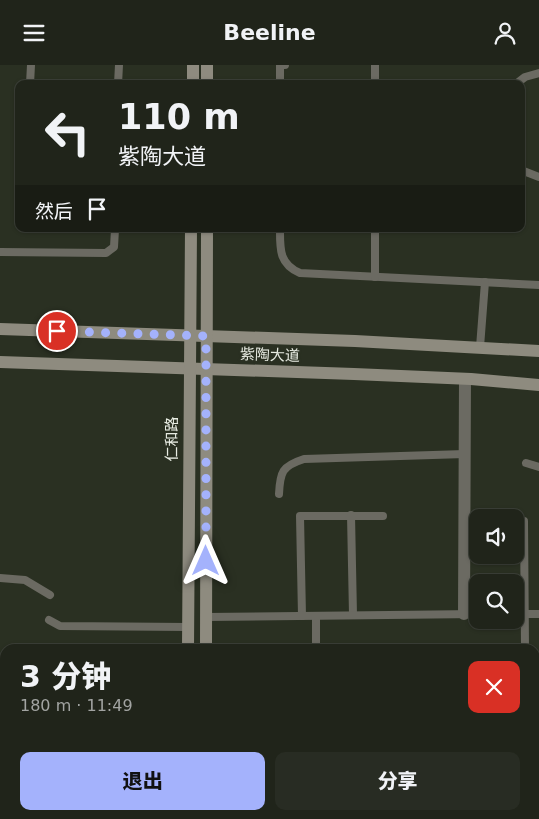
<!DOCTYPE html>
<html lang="zh">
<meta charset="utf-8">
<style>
:root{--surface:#20241a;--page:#282c23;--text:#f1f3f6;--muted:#a2a4a2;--line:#3d4139;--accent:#a4b2fc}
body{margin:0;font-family:"DejaVu Sans","Noto Sans SC",sans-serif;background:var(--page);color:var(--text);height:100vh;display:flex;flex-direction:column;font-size:19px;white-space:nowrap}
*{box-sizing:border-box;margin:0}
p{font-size:16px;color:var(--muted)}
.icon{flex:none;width:28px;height:28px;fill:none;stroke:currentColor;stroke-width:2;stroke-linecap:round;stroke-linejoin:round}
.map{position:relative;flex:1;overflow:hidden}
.panel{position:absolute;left:0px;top:579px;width:540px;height:176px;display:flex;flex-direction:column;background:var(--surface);border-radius:15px 15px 0 0;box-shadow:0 1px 4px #0004,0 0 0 1px var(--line)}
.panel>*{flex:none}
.hud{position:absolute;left:15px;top:15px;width:510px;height:152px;border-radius:10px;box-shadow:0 1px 4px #0004,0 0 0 1px var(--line);background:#20241a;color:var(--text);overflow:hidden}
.fabs{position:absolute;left:469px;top:444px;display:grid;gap:10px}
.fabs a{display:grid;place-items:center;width:55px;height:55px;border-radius:10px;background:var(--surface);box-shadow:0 1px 4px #0004,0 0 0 1px var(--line);font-size:25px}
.pin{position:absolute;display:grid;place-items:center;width:42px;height:42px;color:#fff;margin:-21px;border:2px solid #fff;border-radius:50%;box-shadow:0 1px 5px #0007}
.me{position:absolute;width:55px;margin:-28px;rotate:0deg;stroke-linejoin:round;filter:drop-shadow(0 0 4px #0008)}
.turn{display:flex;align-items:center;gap:18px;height:105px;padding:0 20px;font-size:22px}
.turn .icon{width:65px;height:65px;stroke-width:2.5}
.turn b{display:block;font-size:35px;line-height:42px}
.then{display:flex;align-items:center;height:48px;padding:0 20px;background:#0003;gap:10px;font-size:19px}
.round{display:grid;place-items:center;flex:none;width:52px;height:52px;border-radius:10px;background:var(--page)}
.overview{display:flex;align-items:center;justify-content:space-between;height:85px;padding:0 20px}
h1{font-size:30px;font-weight:800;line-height:38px}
.primary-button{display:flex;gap:10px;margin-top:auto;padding:10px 20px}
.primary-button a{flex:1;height:58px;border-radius:10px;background:var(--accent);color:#111;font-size:20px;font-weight:800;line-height:58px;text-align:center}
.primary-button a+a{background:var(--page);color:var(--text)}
header{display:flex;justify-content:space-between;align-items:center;height:65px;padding:0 20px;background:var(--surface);font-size:22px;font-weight:800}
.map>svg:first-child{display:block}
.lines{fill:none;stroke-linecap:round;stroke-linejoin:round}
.lane{stroke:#6b6a62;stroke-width:8}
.street{stroke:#6b6a62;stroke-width:12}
.secondary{stroke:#8e8b7f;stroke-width:12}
.route{stroke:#a4b2fc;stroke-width:9;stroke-dasharray:0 16.2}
.labels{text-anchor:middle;stroke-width:5;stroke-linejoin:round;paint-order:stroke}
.street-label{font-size:15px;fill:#e8ece3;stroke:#2a3022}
</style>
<header><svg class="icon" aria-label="menu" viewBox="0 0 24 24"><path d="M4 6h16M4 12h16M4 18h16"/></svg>Beeline<svg class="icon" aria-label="person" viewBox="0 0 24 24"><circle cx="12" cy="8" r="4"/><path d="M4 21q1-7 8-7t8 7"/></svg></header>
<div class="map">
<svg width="539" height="754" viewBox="0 0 539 754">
<rect width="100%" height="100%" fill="#2a3022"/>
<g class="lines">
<g class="lane">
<path d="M 375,0 L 375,19"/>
<path d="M 30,19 L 31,0"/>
<path d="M 118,19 L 119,0"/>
<path d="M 280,19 L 280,0 L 285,0"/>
<path d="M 516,19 L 525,12 L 539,8"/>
<path d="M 521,105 L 539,112"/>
<path d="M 280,164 C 280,184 279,199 300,208 L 539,220"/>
<path d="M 375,164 L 375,212"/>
<path d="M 0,187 L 106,188 L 114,182 L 115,164"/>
<path d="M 480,282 L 485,217"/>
<path d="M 526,398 L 539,402"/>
<path d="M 279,429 C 280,407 282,401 304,394 L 465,389"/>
<path d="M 351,450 L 353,550"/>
<path d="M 524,456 L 525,584"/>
<path d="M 0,513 L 25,515 L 50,530"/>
<path d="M 515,549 L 539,549"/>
<path d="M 302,551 L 300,451 L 383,451"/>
<path d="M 316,551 L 316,584"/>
<path d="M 206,552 L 478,549"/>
<path d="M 49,555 L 60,561 L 188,562"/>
<path d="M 0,683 L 5,683"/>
<path d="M 535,697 L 539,697"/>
<path d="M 127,750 L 127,754"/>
<path d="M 425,750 L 425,754"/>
<path d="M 2,754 L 5,730"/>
<path d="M 90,754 L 91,750"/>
<path d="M 312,754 L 390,751 L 399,754"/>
</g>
<path class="street" d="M 464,549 L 465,314"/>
<g class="secondary">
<path d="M 193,19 L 193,0"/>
<path d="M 207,19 L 207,0"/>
<path d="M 0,264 L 355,276 L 539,286"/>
<path d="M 0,297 L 354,309 L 471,314 L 539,320"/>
<path d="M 188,584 L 191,164"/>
<path d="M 206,584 L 207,164"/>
<path d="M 193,750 L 194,754"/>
<path d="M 211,750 L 212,754"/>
</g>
</g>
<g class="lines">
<path class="route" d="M 57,266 L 206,271 L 206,496"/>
</g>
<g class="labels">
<g class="street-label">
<text transform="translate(270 290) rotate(2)" y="5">紫陶大道</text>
<text transform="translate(172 374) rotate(-90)" y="5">仁和路</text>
</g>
</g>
</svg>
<div class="fabs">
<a><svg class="icon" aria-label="sound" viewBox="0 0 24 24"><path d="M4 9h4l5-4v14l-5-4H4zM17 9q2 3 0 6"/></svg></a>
<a><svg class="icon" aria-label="search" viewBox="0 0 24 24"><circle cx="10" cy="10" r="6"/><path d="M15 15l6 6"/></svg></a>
</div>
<div class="pin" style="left:57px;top:266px;background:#d93025"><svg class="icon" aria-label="arrive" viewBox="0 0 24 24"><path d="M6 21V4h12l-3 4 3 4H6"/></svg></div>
<svg class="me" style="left:206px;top:496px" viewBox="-20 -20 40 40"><path d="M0-17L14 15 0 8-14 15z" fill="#a4b2fc" stroke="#fff" stroke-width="4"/></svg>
<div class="hud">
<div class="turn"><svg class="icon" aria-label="left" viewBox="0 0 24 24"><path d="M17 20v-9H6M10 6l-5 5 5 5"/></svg><div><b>110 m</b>紫陶大道</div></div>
<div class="then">然后<svg class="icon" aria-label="arrive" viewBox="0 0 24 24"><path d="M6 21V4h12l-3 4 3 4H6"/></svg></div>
</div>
<section class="panel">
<div class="overview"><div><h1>3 分钟</h1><p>180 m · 11:49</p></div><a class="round" style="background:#d93025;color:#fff"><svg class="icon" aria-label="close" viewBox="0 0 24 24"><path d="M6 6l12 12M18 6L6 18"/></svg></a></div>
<div class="primary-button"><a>退出</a><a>分享</a></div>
</section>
</div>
